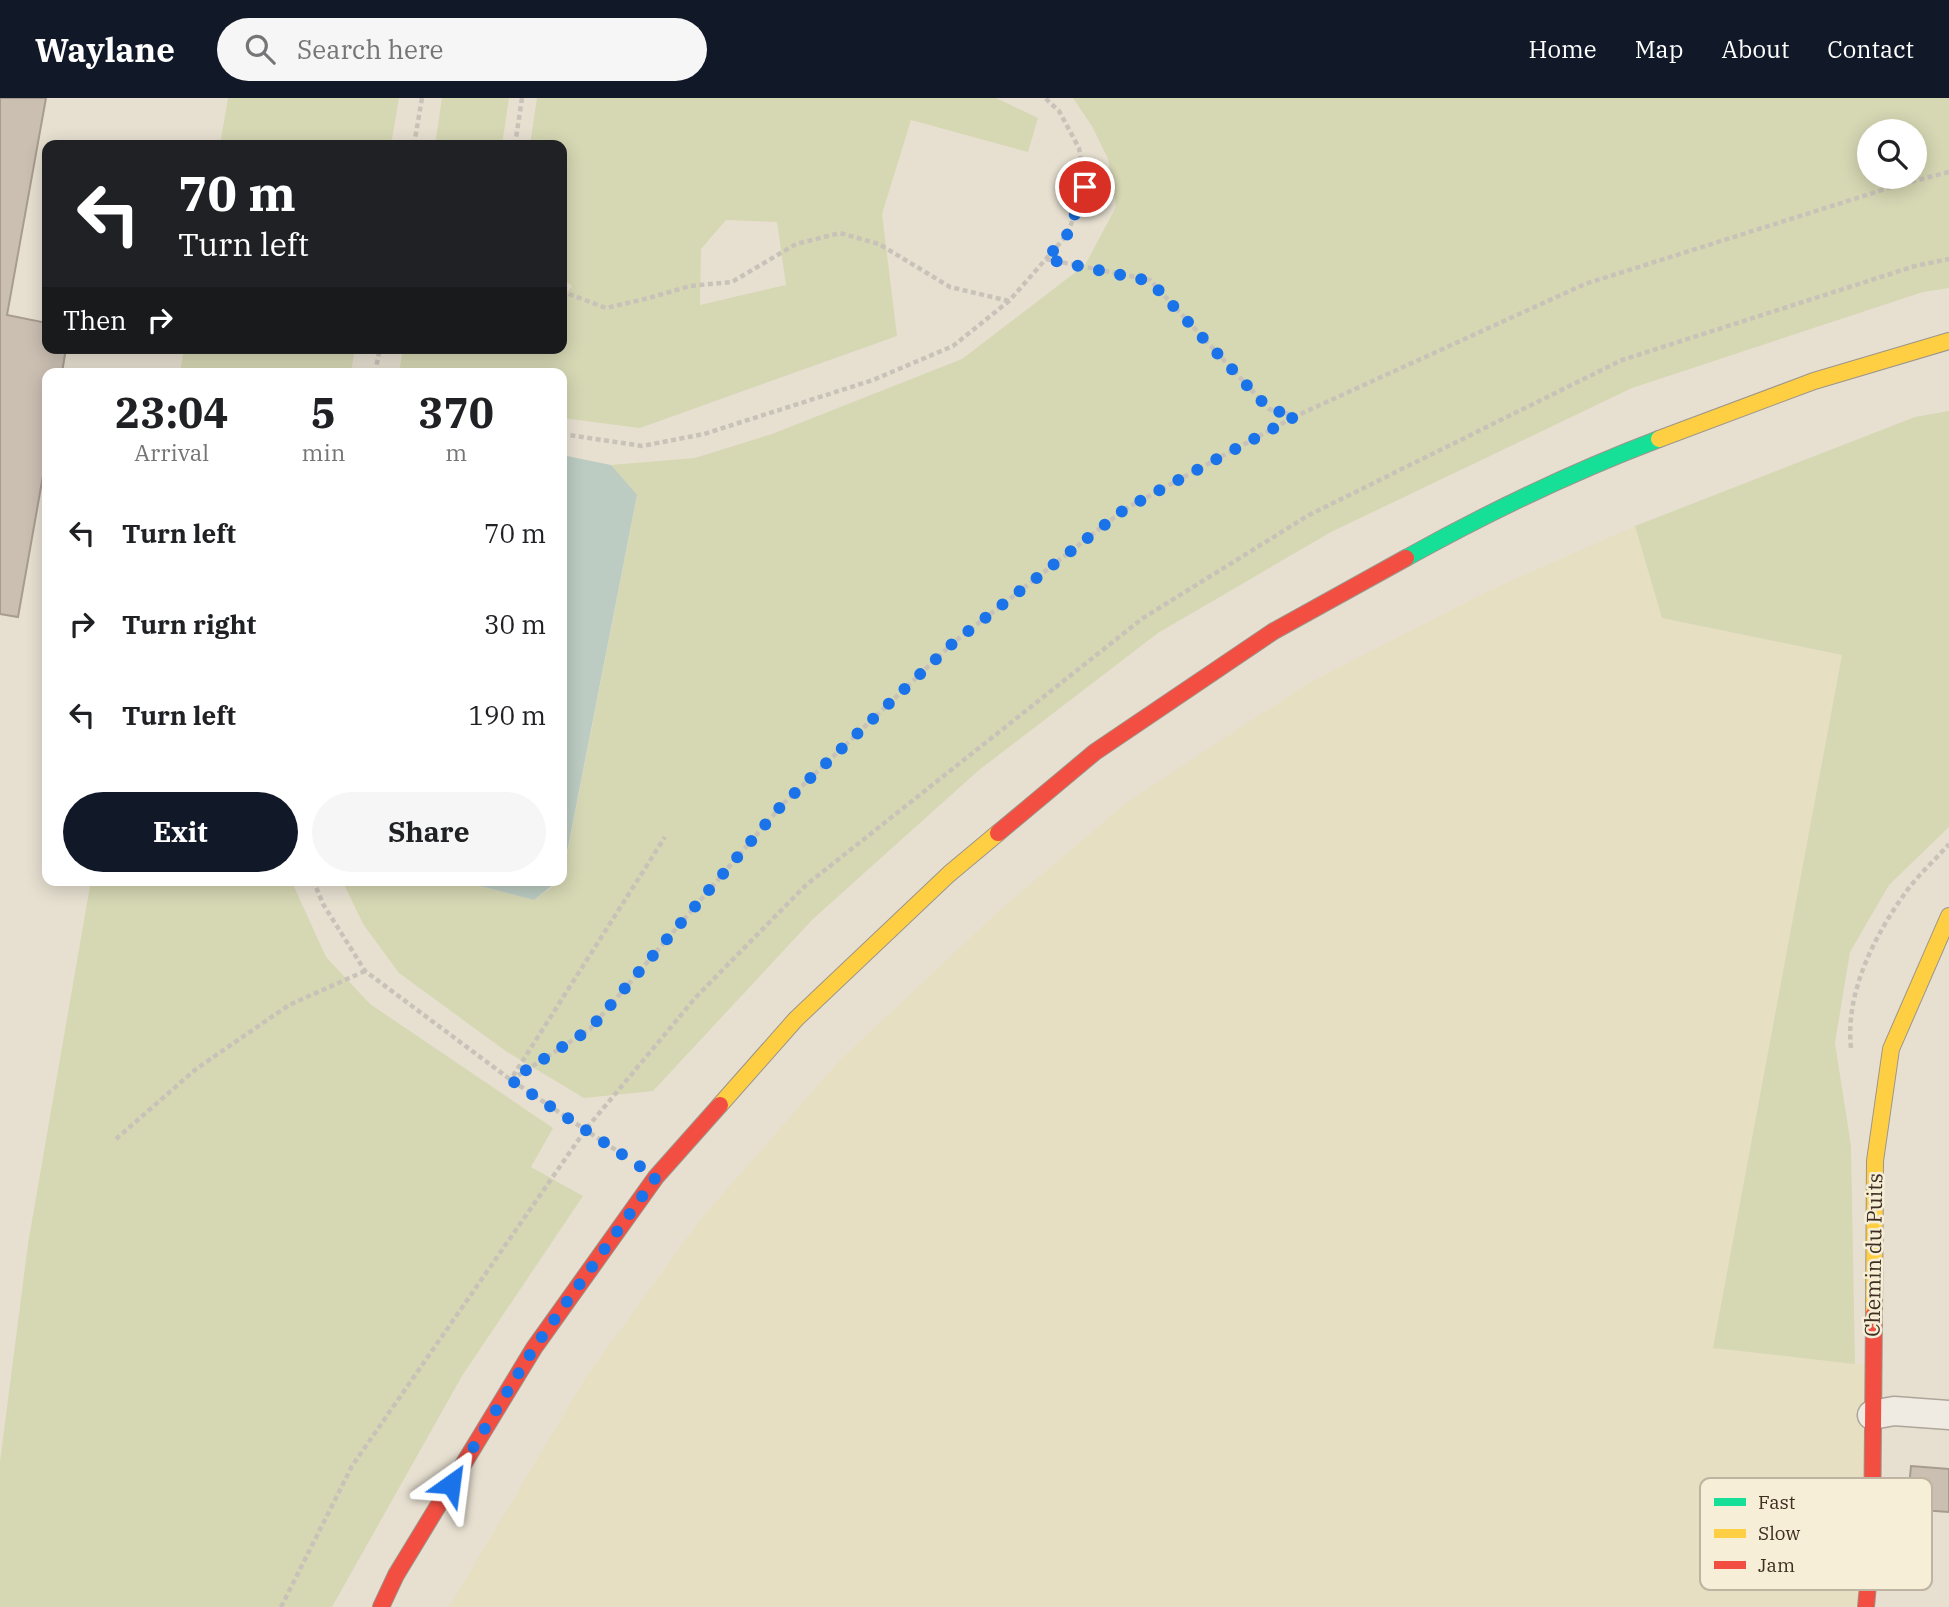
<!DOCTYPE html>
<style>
:root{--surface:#fff;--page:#f6f6f6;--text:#202124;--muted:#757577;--accent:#111827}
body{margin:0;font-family:"IBM Plex Serif",serif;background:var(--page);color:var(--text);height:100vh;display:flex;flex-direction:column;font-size:26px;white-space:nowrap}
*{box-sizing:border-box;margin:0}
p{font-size:23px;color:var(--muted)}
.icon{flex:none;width:38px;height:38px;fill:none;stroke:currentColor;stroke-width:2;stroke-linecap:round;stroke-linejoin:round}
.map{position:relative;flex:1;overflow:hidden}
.drawer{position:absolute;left:42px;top:270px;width:525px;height:518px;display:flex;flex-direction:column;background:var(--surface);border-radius:14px;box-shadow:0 4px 18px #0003}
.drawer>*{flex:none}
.guide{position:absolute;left:42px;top:42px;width:525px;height:214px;border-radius:14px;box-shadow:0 4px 18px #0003;background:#202124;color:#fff;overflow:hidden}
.controls{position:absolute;left:1857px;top:21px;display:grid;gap:14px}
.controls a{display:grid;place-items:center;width:70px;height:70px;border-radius:50%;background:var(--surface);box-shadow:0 4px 18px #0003;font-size:35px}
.pin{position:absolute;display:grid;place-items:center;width:60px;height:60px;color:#fff;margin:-30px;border:4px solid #fff;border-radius:50%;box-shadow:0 2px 7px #0007}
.me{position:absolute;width:77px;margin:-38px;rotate:31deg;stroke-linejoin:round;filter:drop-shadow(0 0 5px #0008)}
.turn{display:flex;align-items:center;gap:24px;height:147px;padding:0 21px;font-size:32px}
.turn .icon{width:91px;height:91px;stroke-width:2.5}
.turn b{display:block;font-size:49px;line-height:60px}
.then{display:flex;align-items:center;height:66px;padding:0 21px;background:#0003;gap:14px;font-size:26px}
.eta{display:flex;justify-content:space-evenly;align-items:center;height:119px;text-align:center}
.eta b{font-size:42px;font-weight:700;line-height:49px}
.cta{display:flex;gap:14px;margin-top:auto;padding:14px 21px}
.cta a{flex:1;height:80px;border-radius:42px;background:var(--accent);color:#fff;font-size:28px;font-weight:700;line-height:80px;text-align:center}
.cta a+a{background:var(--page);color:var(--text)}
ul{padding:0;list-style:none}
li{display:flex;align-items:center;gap:21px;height:91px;padding:0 21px}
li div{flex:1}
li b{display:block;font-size:26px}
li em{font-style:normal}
header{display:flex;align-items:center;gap:42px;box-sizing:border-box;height:98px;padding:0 35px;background:var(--accent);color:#fff}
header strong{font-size:33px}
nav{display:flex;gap:38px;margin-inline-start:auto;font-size:24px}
.search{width:490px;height:63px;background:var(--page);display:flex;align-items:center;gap:18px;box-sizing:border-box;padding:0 24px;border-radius:38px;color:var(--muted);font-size:26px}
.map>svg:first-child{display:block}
.farmland{fill:#e6dfc2}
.green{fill:#d6d7b3;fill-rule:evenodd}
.water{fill:#bcccc2}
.building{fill:#cbbfb2;stroke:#a89c90;stroke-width:2}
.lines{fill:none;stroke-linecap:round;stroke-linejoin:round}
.street-casing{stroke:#ada599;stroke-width:31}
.fast-casing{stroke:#9c958a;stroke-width:18}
.slow-casing{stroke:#9c958a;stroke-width:18}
.jam-casing{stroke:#9c958a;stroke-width:18}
.path{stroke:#c8c2b9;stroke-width:4.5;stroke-dasharray:5 3.5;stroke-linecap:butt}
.street{stroke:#efebe3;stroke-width:28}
.fast{stroke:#16e098;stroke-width:16}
.slow{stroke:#ffcf43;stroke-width:16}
.jam{stroke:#f24e42;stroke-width:16}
.route{stroke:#1a73e8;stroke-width:12;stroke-dasharray:0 21.6}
.labels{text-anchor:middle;stroke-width:5;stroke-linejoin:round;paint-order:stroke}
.street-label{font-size:21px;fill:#3d2e20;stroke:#f7eed8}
.key{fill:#f7eed8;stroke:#bfb4a1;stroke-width:2}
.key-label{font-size:19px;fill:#3d2e20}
</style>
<header>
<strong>Waylane</strong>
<div class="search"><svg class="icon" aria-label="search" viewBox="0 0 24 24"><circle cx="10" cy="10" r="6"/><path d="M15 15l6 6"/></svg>Search here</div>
<nav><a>Home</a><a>Map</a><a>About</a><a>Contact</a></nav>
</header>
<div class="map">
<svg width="1949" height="1509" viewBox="0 0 1949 1509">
<rect width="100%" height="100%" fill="#e7e0d1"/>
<path class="farmland" d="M 1635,428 L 1662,520 L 1842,557 L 1713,1250 L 1872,1267 L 1866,1509 L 449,1509 L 586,1279 L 699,1123 L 840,962 L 1001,811 L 1125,706 L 1305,587 L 1486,494 Z"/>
<g class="green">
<path d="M 228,0 L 399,0 L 391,47 L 220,47 Z"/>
<path d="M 442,0 L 509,0 L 502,47 L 435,47 Z"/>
<path d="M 537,0 L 996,0 L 1038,20 L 1028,54 L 911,22 L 882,116 L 897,238 L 640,330 L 562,320 L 562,275 L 399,275 L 403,250 L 562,250 L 562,201 L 572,188 L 562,180 L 562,47 L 530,47 ZM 726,122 L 777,124 L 786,187 L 700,207 L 701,151 Z"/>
<path d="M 1073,0 L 1949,0 L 1949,190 L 1923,194 L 1632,290 L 1331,434 L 1158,535 L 979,672 L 813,821 L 653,993 L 584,1000 L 507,954 L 399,875 L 363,826 L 342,782 L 457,782 L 534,802 L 562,782 L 637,398 L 611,367 L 695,360 L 772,336 L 962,261 L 1085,167 L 1116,109 L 1108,61 L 1092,28 ZM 1869,33 L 1914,33 L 1914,79 L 1869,79 Z"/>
<path d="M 184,250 L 355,250 L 351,275 L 180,275 Z"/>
<path d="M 1949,313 L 1949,729 L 1889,787 L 1850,854 L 1835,945 L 1851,1048 L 1855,1266 L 1713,1250 L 1842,557 L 1662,520 L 1635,428 L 1915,319 Z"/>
<path d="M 91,782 L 291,782 L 326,859 L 370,906 L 553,1030 L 531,1069 L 583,1098 L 462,1278 L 332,1509 L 0,1509 L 0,1364 L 28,1146 Z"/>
</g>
<g class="water">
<path d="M 562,357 L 611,367 L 637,397 L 562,780 Z"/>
<path d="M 457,782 L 559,782 L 534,802 Z"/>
</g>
<g class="building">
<path d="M 0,0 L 46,0 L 7,217 L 47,225 L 47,250 L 66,250 L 62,275 L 47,275 L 47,355 L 18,519 L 0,516 Z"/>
<path d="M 1911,1368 L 1949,1371 L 1949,1414 L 1907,1411 Z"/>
</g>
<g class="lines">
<defs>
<path id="street" d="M 1872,1317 L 1894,1313 L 1949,1317"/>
<path id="fast" d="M 1406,460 C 1487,415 1572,374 1659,341"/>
<g id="slow">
<path d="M 1659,341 L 1814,283 L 1949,243"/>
<path d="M 720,1007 L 796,921 L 949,776 L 998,735"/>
<path d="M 1874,1216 L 1875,1063 L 1891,951 L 1949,818"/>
</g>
<g id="jam">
<path d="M 998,735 L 1095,654 L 1274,533 L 1406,460"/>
<path d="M 381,1509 L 396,1477 L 534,1250 L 656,1079 L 720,1007"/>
<path d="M 1866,1509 L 1872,1443 L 1874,1216"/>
</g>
</defs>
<use href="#street" class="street-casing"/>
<use href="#fast" class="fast-casing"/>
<use href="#slow" class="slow-casing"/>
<use href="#jam" class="jam-casing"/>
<g class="path">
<path d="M 414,47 L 422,0"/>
<path d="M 515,47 L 522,0"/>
<path d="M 1046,161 L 1150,182 L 1269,311 L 1296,318 L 1585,186 L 1895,88 L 1949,74"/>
<path d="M 562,191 L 569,196 L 606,210 L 649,200 L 690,188 L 732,184 L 796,146 L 840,135 L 879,146 L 950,189 L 1009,203"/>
<path d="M 375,275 L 380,250"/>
<path d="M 562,336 L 642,348 L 704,336 L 873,282 L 953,248 L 1009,203 L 1067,137 L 1085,89 L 1079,50 L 1059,13 L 1045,0"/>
<path d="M 313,782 L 323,806 L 365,873 L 511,982 L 626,1059"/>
<path d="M 1851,950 C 1845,895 1874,838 1906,794 C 1918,777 1935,762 1949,746"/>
<path d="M 513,978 L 665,739"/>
<path d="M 511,982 L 590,931 L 782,707 L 953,545 L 1125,411 L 1296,318"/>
<path d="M 116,1041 L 196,971 L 289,907 L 365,873"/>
<path d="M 281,1509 L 352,1368 L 586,1031 L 696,899 L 806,787 L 1143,520 L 1309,417 L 1622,262 L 1915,168 L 1949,161"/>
</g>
<use href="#street" class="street"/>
<use href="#fast" class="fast"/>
<use href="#slow" class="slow"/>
<use href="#jam" class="jam"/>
</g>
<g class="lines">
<path class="route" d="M 451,1386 L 534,1250 L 656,1079 L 511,982 L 590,931 L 782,707 L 953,545 L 1125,411 L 1296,318 L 1269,311 L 1150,183 L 1046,161 L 1067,137 L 1085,89"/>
</g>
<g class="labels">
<g class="street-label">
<text transform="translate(1874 1157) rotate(-89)" y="7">Chemin du Puits</text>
</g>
</g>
<rect x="1700" y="1380" width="232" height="112" rx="10" class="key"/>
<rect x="1714" y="1400" width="32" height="8" fill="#16e098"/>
<rect x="1714" y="1431" width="32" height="9" fill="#ffcf43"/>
<rect x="1714" y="1463" width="32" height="8" fill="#f24e42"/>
<g class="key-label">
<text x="1758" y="1411">Fast</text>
<text x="1758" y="1442">Slow</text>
<text x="1758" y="1474">Jam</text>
</g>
</svg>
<div class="controls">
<a><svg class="icon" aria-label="search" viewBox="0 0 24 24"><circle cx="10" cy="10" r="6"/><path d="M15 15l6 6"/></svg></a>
</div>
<div class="pin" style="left:1085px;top:89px;background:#d93025"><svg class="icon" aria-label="arrive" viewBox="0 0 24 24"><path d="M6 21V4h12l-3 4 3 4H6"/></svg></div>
<svg class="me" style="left:451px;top:1386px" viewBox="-20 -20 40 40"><path d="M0-17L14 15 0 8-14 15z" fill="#1a73e8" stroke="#fff" stroke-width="4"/></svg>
<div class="guide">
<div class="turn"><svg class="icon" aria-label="left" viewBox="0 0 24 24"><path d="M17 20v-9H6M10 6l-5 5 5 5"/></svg><div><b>70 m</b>Turn left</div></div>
<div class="then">Then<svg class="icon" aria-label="right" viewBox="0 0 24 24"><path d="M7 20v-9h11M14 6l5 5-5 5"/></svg></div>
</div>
<section class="drawer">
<div class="eta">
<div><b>23:04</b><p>Arrival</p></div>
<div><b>5</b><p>min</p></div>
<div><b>370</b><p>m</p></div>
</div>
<ul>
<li><svg class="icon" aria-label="left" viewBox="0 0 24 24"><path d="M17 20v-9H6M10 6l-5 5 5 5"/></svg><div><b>Turn left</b></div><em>70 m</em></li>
<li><svg class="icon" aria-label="right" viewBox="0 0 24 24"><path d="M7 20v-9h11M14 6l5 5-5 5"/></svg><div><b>Turn right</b></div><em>30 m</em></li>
<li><svg class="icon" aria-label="left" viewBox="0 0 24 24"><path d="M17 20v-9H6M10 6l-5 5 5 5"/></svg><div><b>Turn left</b></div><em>190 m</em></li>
</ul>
<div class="cta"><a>Exit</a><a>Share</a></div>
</section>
</div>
